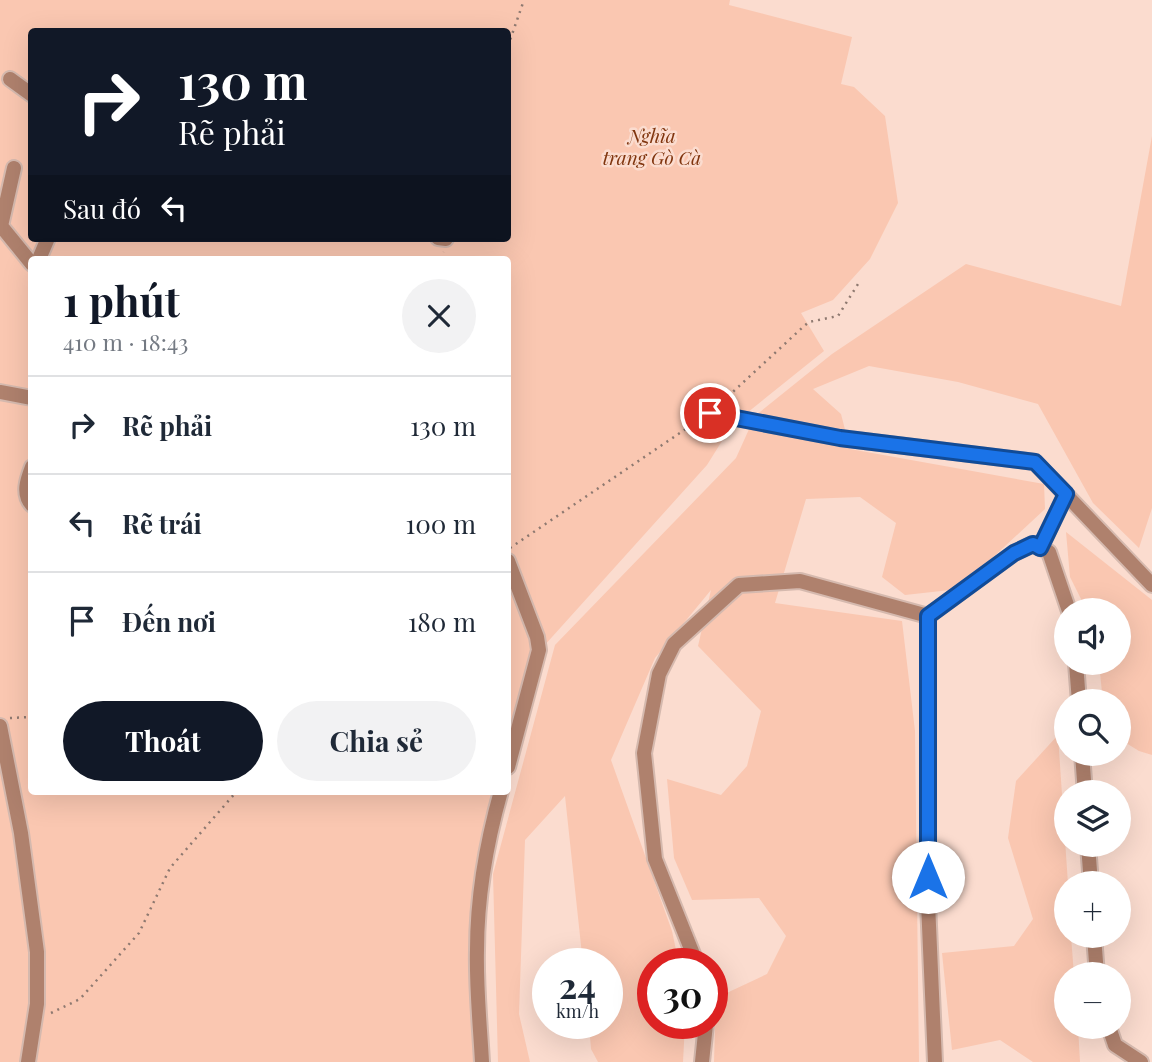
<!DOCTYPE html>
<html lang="vi">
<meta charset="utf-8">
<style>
:root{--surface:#fff;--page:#f2f2f3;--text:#1f2937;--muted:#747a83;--line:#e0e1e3;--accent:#111827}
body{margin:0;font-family:"Playfair Display",serif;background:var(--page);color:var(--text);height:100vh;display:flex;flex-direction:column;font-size:26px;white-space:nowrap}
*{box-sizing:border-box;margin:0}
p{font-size:23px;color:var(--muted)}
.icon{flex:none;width:38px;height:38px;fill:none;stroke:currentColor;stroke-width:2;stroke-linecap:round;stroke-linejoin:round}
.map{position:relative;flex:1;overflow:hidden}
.details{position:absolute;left:28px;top:256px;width:483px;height:539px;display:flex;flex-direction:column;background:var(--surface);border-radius:7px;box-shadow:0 7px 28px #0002}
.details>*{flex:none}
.guide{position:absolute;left:28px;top:28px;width:483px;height:214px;border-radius:7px;box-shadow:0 7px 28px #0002;background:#111827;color:#fff;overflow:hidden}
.buttons{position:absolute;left:1054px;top:598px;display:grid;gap:14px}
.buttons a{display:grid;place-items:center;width:77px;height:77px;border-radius:50%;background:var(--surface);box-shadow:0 7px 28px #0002;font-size:35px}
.speed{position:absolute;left:532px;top:948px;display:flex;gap:14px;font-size:35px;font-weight:700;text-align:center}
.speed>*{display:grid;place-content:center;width:91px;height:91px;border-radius:50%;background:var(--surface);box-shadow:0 7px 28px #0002;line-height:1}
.speed small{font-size:18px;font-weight:400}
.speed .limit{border:10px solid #d22;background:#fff;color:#111}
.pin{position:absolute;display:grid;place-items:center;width:60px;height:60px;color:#fff;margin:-30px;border:4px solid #fff;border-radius:50%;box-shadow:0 2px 7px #0007}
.me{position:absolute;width:77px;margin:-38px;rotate:0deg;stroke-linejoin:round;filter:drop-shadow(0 0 5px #0008)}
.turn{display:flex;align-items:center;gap:24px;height:147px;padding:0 35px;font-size:32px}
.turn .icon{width:91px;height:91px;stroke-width:2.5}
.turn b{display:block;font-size:49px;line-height:60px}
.then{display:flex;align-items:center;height:66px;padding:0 35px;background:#0003;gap:14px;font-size:26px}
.round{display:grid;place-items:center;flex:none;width:74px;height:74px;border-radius:37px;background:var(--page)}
.headline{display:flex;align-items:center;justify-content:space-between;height:119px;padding:0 35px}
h1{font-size:42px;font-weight:700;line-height:52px;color:var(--accent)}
.button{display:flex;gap:14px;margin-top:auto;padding:14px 35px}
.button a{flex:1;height:80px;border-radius:42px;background:var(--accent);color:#fff;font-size:28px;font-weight:700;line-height:80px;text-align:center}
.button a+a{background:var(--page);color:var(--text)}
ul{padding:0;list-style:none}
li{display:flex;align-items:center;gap:21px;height:98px;padding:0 35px;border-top:2px solid var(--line)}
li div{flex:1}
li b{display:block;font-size:26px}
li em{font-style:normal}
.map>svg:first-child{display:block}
.green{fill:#fac7b1;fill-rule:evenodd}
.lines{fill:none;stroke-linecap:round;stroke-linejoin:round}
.minor-casing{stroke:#d5b9ae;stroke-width:18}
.path{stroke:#8e7970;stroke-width:2.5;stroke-dasharray:2 5;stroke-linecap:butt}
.minor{stroke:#af816d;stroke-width:14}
.route-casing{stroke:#114b97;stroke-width:18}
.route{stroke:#1a73e8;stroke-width:12}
.labels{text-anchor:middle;stroke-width:5;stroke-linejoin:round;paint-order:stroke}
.park-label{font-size:19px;font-style:italic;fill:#80350e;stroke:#fbdccf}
</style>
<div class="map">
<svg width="1152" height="1062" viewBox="0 0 1152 1062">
<rect width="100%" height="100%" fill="#fbdccf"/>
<g class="green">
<path d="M 0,0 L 730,0 L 729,5 L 852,37 L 841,84 L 854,87 L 885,116 L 898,203 L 870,259 L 833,300 L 801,313 L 824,351 L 732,425 L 707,465 L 543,647 L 508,780 L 508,259 L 32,259 L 32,791 L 505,791 L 473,957 L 477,1062 L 0,1062 ZM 32,32 L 508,32 L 508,238 L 32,238 Z"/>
<path d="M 1152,136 L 1152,508 L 1139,548 L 1093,503 L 1038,404 L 958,382 L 869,366 L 813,389 L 841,414 L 850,449 L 1044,484 L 1045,509 L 959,589 L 905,595 L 882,577 L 896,523 L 860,497 L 806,499 L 775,603 L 902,621 L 915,731 L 919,1062 L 714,1062 L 716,998 L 767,974 L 786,936 L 759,898 L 692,900 L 674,858 L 667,779 L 721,795 L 747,766 L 761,711 L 698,646 L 711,590 L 655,658 L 611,760 L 672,931 L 679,964 L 653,964 L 653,1024 L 685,1024 L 683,1062 L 598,1062 L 591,1049 L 589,1024 L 607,1024 L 607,964 L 583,964 L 565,796 L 525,840 L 519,1014 L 530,1062 L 498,1062 L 493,874 L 555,645 L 736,458 L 755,416 L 832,354 L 966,264 L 1121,306 Z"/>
<path d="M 1066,532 L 1152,600 L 1152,755 L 1139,751 L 1118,738 L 1118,702 L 1103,702 L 1099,663 L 1118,663 L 1118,611 L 1087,611 L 1070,577 Z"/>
<path d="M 1058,735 L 1068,884 L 1066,884 L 1066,936 L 1071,936 L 1074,975 L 1066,975 L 1066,1027 L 1078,1027 L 1080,1062 L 1033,1062 L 1000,1040 L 952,1050 L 942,953 L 1014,946 L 1033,919 L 1008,838 L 1016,781 Z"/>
</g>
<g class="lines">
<defs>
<g id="minor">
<path d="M 10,79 L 32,95"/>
<path d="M 14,168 L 1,226 L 32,264"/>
<path d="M 438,238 L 446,239"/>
<path d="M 39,259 L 48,238"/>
<path d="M 0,392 L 32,398"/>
<path d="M 710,413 L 840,438 L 1035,462 L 1152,585"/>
<path d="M 32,467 C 27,480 22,494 32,505"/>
<path d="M 1040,548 L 1066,494"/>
<path d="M 508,561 L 537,637 L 539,650 L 508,767"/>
<path d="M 928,616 L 928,903 L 935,1062"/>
<path d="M 1076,663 L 1079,702"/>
<path d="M 0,726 L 21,833 L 37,952 L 37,1004 L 28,1062"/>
<path d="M 1082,754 L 1085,793"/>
<path d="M 1088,845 L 1091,884"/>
<path d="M 1094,936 L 1097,975"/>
<path d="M 697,964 L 655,859 L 644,753 L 659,674 L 674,644 L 739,585 L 800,581 L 928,616 L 1014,553 L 1033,544 L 1049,552 L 1069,611"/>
<path d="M 1109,1027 L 1115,1045 L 1141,1062"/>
<path d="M 482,1062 C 480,1025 476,987 477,950 C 477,897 487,841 501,791"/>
<path d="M 702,1062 L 706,1024"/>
</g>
</defs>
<use href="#minor" class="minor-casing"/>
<g class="path">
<path d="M 508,46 L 524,0"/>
<path d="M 443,259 L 444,252"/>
<path d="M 723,401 L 803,327 L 809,322 L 838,316 L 858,284"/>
<path d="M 510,548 L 699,420"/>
<path d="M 10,718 L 32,717"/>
<path d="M 51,1013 L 80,999 L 139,933 L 170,868 L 237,791"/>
</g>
<use href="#minor" class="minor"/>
</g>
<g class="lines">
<defs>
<path id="route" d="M 710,413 L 840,438 L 1035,462 L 1066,494 L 1040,548 L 1033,544 L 1014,553 L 928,616 L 928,877"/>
</defs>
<use href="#route" class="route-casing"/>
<use href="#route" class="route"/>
</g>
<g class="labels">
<g class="park-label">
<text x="652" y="143">Nghĩa<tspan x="652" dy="22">trang Gò Cà</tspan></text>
</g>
</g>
</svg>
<div class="buttons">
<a><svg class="icon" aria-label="sound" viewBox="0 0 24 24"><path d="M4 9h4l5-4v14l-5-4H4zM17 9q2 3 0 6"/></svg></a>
<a><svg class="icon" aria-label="search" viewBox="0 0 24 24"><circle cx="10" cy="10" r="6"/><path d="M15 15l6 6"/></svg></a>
<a><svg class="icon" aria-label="layers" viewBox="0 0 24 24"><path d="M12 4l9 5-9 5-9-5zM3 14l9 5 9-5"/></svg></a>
<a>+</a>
<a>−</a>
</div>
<div class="speed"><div>24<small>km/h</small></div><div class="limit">30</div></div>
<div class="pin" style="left:710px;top:413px;background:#d93025"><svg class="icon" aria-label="arrive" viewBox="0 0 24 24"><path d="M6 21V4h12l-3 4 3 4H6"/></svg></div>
<svg class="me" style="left:928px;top:877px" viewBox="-20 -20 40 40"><circle r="19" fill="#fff"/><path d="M0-13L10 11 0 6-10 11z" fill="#1a73e8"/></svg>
<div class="guide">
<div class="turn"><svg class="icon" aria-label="right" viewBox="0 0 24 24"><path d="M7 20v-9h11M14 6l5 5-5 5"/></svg><div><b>130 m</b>Rẽ phải</div></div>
<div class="then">Sau đó<svg class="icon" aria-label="left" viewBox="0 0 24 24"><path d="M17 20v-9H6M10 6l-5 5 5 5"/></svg></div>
</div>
<section class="details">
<div class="headline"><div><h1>1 phút</h1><p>410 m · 18:43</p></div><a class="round"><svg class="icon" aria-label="close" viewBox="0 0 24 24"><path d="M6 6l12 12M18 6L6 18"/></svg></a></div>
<ul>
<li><svg class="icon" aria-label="right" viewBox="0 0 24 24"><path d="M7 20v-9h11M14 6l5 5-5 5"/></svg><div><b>Rẽ phải</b></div><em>130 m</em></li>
<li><svg class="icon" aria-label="left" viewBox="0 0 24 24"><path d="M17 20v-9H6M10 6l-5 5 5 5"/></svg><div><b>Rẽ trái</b></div><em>100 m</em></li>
<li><svg class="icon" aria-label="arrive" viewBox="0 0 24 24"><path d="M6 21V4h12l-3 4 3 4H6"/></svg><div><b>Đến nơi</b></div><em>180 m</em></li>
</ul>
<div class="button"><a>Thoát</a><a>Chia sẻ</a></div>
</section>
</div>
